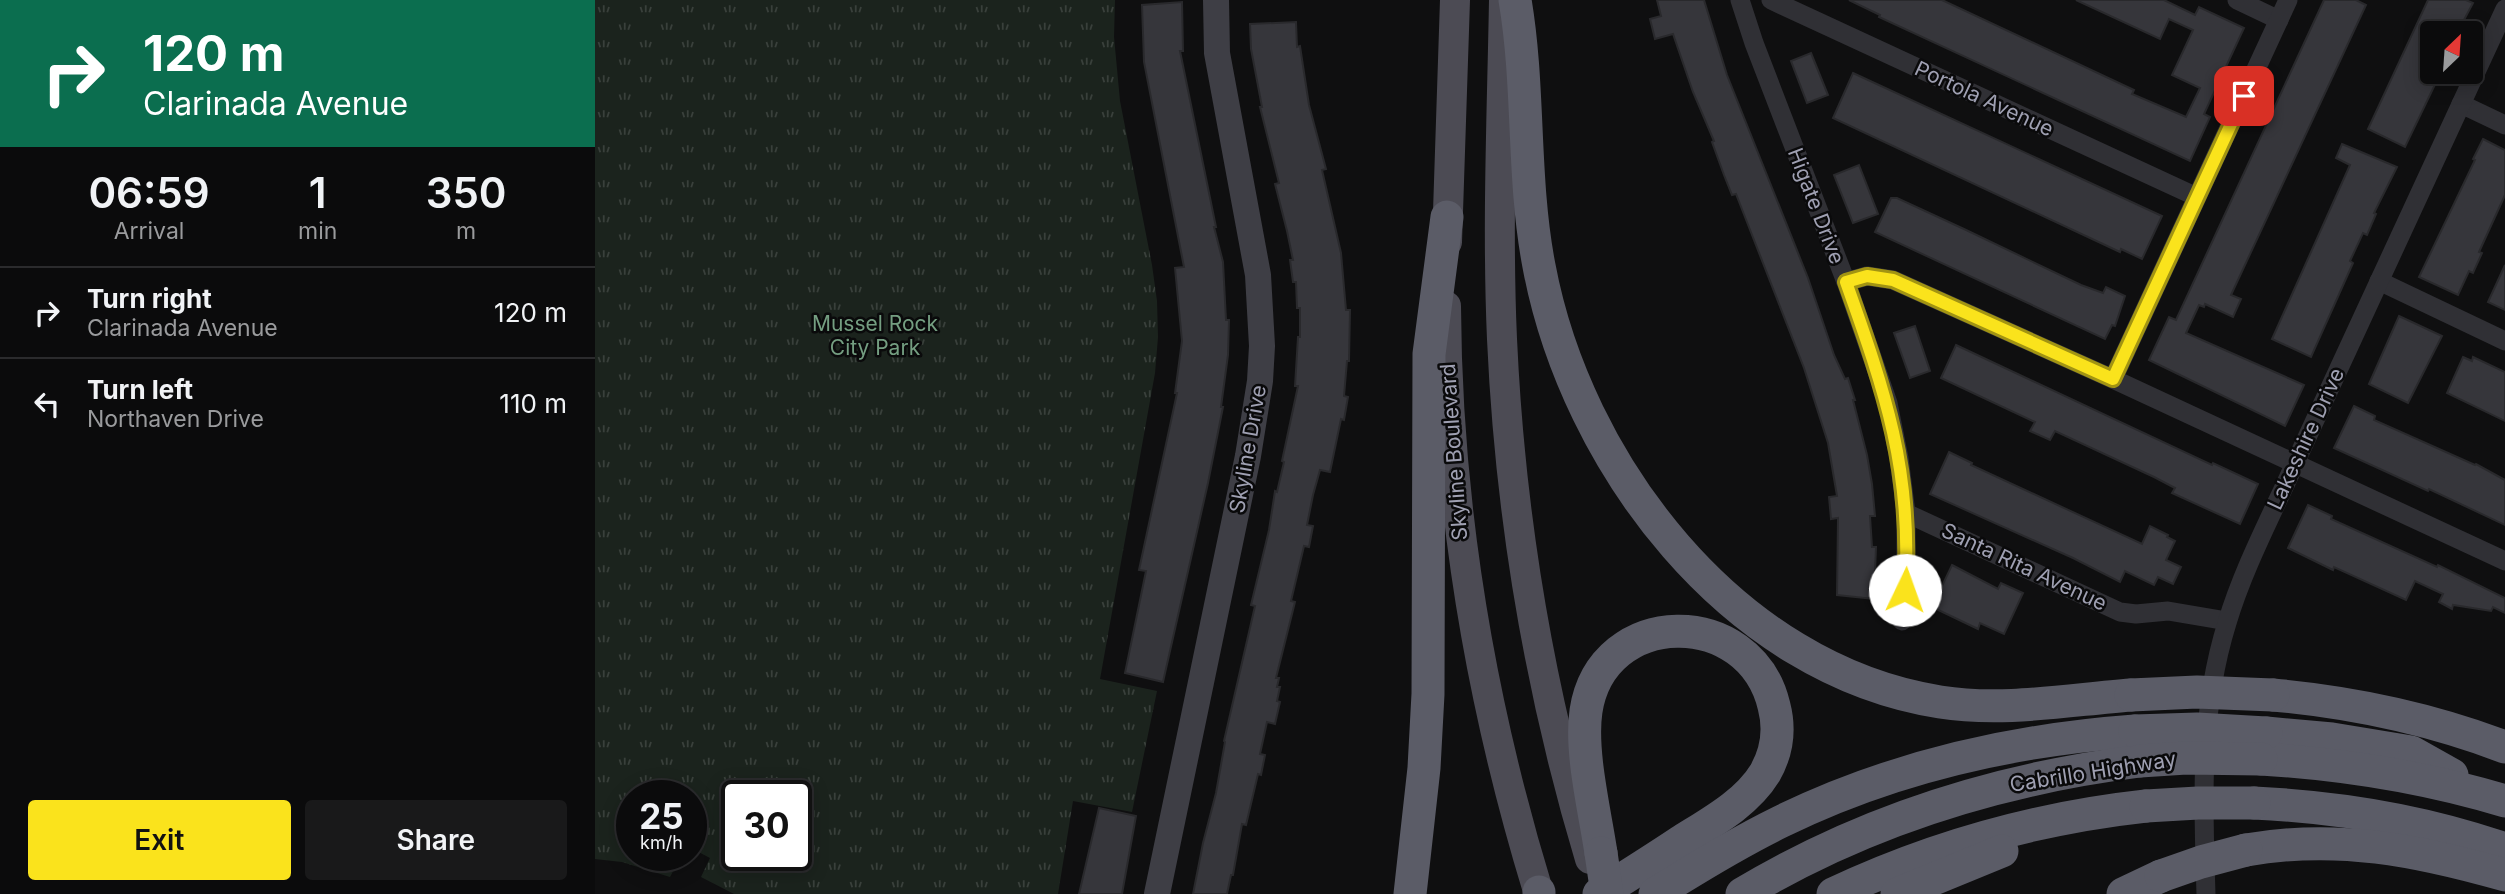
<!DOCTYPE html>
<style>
:root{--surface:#0b0b0c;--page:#19191a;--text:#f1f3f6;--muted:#9a9b9d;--line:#2b2b2d;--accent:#fae31c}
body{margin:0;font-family:Inter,sans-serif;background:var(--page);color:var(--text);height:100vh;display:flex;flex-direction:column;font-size:26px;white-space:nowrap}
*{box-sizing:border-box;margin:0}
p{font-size:23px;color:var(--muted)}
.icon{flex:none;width:38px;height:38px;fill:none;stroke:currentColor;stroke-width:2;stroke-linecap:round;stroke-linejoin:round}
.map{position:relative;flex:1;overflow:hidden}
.details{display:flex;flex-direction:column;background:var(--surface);width:595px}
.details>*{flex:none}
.guide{background:#0b6e4f;color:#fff;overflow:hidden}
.needle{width:46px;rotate:25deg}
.tools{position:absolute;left:1825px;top:21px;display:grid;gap:14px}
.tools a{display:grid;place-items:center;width:63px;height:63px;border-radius:7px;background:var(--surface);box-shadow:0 4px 18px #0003,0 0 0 2px var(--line);font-size:35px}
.speed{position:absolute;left:21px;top:780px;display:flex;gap:14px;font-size:35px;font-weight:700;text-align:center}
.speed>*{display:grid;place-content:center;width:91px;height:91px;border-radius:50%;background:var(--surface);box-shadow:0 4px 18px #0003,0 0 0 2px var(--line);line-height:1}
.speed small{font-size:18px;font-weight:400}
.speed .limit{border:4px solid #111;border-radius:10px;background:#fff;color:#111}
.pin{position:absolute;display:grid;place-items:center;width:60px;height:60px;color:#fff;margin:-30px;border-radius:14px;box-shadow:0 4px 10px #0006}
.me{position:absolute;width:77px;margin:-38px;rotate:3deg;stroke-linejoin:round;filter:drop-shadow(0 0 5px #0008)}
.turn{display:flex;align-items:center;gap:24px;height:147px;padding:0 28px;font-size:32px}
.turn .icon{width:91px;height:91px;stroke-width:2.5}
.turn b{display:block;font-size:49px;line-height:60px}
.eta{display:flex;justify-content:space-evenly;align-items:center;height:119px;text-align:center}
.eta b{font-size:42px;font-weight:600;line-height:49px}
.action{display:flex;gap:14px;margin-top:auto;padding:14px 28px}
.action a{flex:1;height:80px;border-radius:7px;background:var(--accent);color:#111;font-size:28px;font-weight:600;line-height:80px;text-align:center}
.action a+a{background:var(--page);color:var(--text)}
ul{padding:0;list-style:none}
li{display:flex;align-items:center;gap:21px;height:91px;padding:0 28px;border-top:2px solid var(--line)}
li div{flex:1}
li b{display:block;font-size:26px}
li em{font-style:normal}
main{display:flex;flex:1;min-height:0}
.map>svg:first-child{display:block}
.grass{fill:url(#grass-tufts);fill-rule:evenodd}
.building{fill:#36363b;stroke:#29292c;stroke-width:2}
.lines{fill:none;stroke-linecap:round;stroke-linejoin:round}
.street{stroke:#303035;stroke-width:19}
.secondary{stroke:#3e3e45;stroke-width:26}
.primary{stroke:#4c4b54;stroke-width:30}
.highway{stroke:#5b5c67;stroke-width:33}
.highway-bridge{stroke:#5b5c67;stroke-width:33}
.route-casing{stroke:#a29412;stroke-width:18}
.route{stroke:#fae31c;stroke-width:12}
.labels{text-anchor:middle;stroke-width:5;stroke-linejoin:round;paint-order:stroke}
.street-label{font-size:21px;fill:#9fa0b2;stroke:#0a0a0b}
.park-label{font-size:21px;fill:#749e81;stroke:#0a0a0b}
</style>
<main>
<section class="details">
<div class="guide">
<div class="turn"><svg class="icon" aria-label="right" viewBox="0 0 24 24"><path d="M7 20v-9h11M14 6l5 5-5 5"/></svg><div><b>120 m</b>Clarinada Avenue</div></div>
</div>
<div class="eta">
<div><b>06:59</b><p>Arrival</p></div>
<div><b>1</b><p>min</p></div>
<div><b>350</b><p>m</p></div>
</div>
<ul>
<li><svg class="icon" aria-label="right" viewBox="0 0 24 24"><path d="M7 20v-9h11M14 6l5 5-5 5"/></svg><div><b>Turn right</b><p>Clarinada Avenue</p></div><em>120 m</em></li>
<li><svg class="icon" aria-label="left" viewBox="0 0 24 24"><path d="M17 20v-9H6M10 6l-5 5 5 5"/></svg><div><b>Turn left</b><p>Northaven Drive</p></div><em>110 m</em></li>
</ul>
<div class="action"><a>Exit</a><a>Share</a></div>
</section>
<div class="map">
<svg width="1910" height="894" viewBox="0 0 1910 894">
<defs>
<pattern id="grass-tufts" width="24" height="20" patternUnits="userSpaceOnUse" patternTransform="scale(1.75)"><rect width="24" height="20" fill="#1b231d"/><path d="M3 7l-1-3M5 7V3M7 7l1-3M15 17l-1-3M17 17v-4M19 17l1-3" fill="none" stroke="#39403b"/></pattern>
</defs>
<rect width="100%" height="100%" fill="#0f0f10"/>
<path class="grass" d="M 0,0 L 520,0 L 519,37 L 525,101 L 557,265 L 562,301 L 563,337 L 560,373 L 505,679 L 562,691 L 537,812 L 478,801 L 463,894 L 139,894 L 106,877 L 115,858 L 96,848 L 96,796 L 37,796 L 37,856 L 86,856 L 75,877 L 27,862 L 0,859 ZM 142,796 L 201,796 L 201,856 L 142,856 Z"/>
<g class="building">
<path d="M 1062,0 L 1109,0 L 1132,75 L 1213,278 L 1239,355 L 1250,379 L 1253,378 L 1260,400 L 1258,400 L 1272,455 L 1277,484 L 1280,516 L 1275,516 L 1277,547 L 1281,547 L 1279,599 L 1242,595 L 1243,518 L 1236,519 L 1234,497 L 1242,496 L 1233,443 L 1209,368 L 1150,217 L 1141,194 L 1137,195 L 1129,175 L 1117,142 L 1119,141 L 1098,92 L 1078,34 L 1060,39 L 1055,19 L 1066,16 Z"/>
<path d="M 1254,0 L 1347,0 L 1539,90 L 1537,94 L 1591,117 L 1605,88 L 1577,75 L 1598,30 L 1574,19 L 1565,39 L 1481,0 L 1569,0 L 1600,15 L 1604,7 L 1649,28 L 1609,114 L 1615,117 L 1595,161 L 1284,17 L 1285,15 Z"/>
<path d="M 1729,0 L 1761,0 L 1771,5 L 1636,295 L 1646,299 L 1638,317 L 1610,304 L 1609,307 L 1604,305 L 1591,333 L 1709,385 L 1690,426 L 1554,360 L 1574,317 L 1581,320 Z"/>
<path d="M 1833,0 L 1871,0 L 1878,3 L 1862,33 L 1838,33 L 1838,72 L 1846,72 L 1810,147 L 1773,129 Z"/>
<path d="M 587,2 L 588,51 L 585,51 L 621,227 L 619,227 L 628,262 L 631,320 L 634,320 L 633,355 L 626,407 L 628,407 L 613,483 L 568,682 L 530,673 L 551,571 L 544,570 L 582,393 L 580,393 L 587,341 L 580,268 L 589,267 L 549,62 L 547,5 Z"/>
<path d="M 701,22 L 702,47 L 705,46 L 714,105 L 731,169 L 727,170 L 746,253 L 751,310 L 755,310 L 754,361 L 752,361 L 749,396 L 753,397 L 749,420 L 746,419 L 735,472 L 725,470 L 718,495 L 712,525 L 718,526 L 714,547 L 709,546 L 696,601 L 700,602 L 681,678 L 684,678 L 682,687 L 685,687 L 682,701 L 685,702 L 680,724 L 672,722 L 665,754 L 670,755 L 666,775 L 663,774 L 651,825 L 647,824 L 638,875 L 636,875 L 632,894 L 598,894 L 608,843 L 621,793 L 630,742 L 629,741 L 660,606 L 656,605 L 674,530 L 680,491 L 682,492 L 689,462 L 687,461 L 703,386 L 700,386 L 703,337 L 705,337 L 705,308 L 702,308 L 701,282 L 698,282 L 695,260 L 698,260 L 692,231 L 680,184 L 684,183 L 665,107 L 667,107 L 656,49 L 655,24 Z"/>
<path d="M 1216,53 L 1233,95 L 1212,103 L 1196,61 Z"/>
<path d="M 1258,73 L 1567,216 L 1547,259 L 1526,249 L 1525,252 L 1238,118 Z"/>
<path d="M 1888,139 L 1910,150 L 1910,195 L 1884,252 L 1887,253 L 1878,273 L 1874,271 L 1863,295 L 1824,277 L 1880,160 L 1878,159 Z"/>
<path d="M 1747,144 L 1802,167 L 1779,213 L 1781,214 L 1772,235 L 1768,233 L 1755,261 L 1758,263 L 1716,357 L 1677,339 L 1755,165 L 1741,158 Z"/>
<path d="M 1264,165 L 1283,214 L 1258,223 L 1239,175 Z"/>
<path d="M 1296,198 L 1302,198 L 1369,229 L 1486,285 L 1508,293 L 1511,287 L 1530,296 L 1520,326 L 1517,325 L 1510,339 L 1280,232 Z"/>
<path d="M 1910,265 L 1910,310 L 1893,302 Z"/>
<path d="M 1804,316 L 1847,336 L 1813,403 L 1774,384 Z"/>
<path d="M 1320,326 L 1335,371 L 1315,378 L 1299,333 Z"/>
<path d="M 1361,345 L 1617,465 L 1618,463 L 1663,484 L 1645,524 L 1577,493 L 1580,488 L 1559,477 L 1460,431 L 1455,440 L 1435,431 L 1440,422 L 1346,378 Z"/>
<path d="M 1868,357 L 1877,361 L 1878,357 L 1910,372 L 1910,421 L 1852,393 Z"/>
<path d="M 1759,406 L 1780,416 L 1779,420 L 1880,465 L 1881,464 L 1910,480 L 1910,525 L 1834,489 L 1833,491 L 1739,448 Z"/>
<path d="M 1354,452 L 1377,463 L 1376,465 L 1547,544 L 1555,526 L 1573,535 L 1572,537 L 1580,541 L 1571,560 L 1586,567 L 1578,584 L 1563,577 L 1559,585 L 1530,571 L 1525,582 L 1478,558 L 1335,494 Z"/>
<path d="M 1713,505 L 1737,516 L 1736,519 L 1842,567 L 1843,565 L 1910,598 L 1910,613 L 1898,607 L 1896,611 L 1858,605 L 1857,609 L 1844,602 L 1848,594 L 1820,581 L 1811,600 L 1739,567 L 1738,570 L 1693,548 Z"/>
<path d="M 1357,565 L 1403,589 L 1406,583 L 1428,593 L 1409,634 L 1385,623 L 1383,629 L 1337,607 Z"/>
<path d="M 504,808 L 541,816 L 527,894 L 484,894 Z"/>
</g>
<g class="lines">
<g class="street">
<path d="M 1145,0 L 1159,43 L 1251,282 L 1293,403 L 1304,458 L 1311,513 L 1311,575 L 1307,621"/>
<path d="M 1176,0 L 1602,197"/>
<path d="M 1642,0 L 1684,20"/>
<path d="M 1866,104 L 1910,125"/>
<path d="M 1784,281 L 1910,341"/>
<path d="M 1251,282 L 1272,276 L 1298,280 L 1518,379 L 1910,561"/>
<path d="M 1518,379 L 1693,0"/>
<path d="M 1311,513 L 1525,612 L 1541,614 L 1573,611 L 1632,621"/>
<path d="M 1611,894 C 1608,802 1604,713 1632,623 C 1646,576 1669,530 1690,485 L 1910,9"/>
</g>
<path class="secondary" d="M 562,894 L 653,456 L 665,381 L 667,346 L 663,275 L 622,53 L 621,0"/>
<g class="primary">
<path d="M 909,0 C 907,113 902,226 907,339 C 915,516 944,689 995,859"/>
<path d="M 852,242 L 860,0"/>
<path d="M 851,306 C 852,507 885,702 944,894"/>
</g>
<g class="highway">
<path d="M 920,0 C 935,88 927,178 944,266 C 981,464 1138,670 1345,702 C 1408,712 1472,700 1536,695"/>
<path d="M 1678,695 C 1756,702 1836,719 1910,747"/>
<path d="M 1671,733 L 1737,739 L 1816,752 L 1857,775"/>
<path d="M 1666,759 C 1749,764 1830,777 1910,801"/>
<path d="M 1659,803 C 1744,807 1829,821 1910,849"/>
<path d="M 1651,850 C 1742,834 1822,850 1910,875"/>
<path d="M 944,892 L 944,894"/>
<path d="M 815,894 L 829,768 L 833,694 L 834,354 L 852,217"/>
<path d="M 1004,894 C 1031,877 1058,860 1085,842 C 1115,823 1151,804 1170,773 C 1182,752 1185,729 1179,706 C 1155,605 1007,606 991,711 C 985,752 1000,812 1006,853"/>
<path d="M 1060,894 C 1101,868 1142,843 1185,822 C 1297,767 1417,740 1540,731"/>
<path d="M 1147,894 C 1270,820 1403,779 1545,761"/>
<path d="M 1238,894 C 1338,847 1441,818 1551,806"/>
<path d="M 1302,894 L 1407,851"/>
<path d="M 1528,894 L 1566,876"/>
</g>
<g class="highway-bridge">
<path d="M 1536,695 L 1602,692 L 1678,695"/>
<path d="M 1540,731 L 1602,729 L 1671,733"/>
<path d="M 1545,761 L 1591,758 L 1666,759"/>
<path d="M 1551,806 L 1603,803 L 1659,803"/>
<path d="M 1006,853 L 1012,894"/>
<path d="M 1566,876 L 1606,862 L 1651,850"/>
</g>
</g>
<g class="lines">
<defs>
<path id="route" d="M 1310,590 C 1318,472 1290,391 1251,282 L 1272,276 L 1298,280 L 1518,379 L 1649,96"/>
</defs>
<use href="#route" class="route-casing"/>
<use href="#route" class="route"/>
</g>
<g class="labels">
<g class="street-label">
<text transform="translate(1389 99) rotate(25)" y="7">Portola Avenue</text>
<text transform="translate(1221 206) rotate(69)" y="7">Higate Drive</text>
<text transform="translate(1711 439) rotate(-65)" y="7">Lakeshire Drive</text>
<text transform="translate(653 449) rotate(-80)" y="7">Skyline Drive</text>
<text transform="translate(859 452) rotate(-94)" y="7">Skyline Boulevard</text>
<text transform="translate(1429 567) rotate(25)" y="7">Santa Rita Avenue</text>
<text transform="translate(1498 772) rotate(-9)" y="7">Cabrillo Highway</text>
</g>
<g class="park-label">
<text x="280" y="331">Mussel Rock<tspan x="280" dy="24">City Park</tspan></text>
</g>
</g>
</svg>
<div class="tools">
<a><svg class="needle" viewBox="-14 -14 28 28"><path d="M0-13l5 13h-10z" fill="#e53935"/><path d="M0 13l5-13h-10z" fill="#9a9b9d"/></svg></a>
</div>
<div class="speed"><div>25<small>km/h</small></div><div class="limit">30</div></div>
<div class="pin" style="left:1649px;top:96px;background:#d93025"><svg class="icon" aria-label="arrive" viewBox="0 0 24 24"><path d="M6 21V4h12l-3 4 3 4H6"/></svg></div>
<svg class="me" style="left:1310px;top:590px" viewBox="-20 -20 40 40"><circle r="19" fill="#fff"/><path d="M0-13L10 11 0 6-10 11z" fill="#fae31c"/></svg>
</div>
</main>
